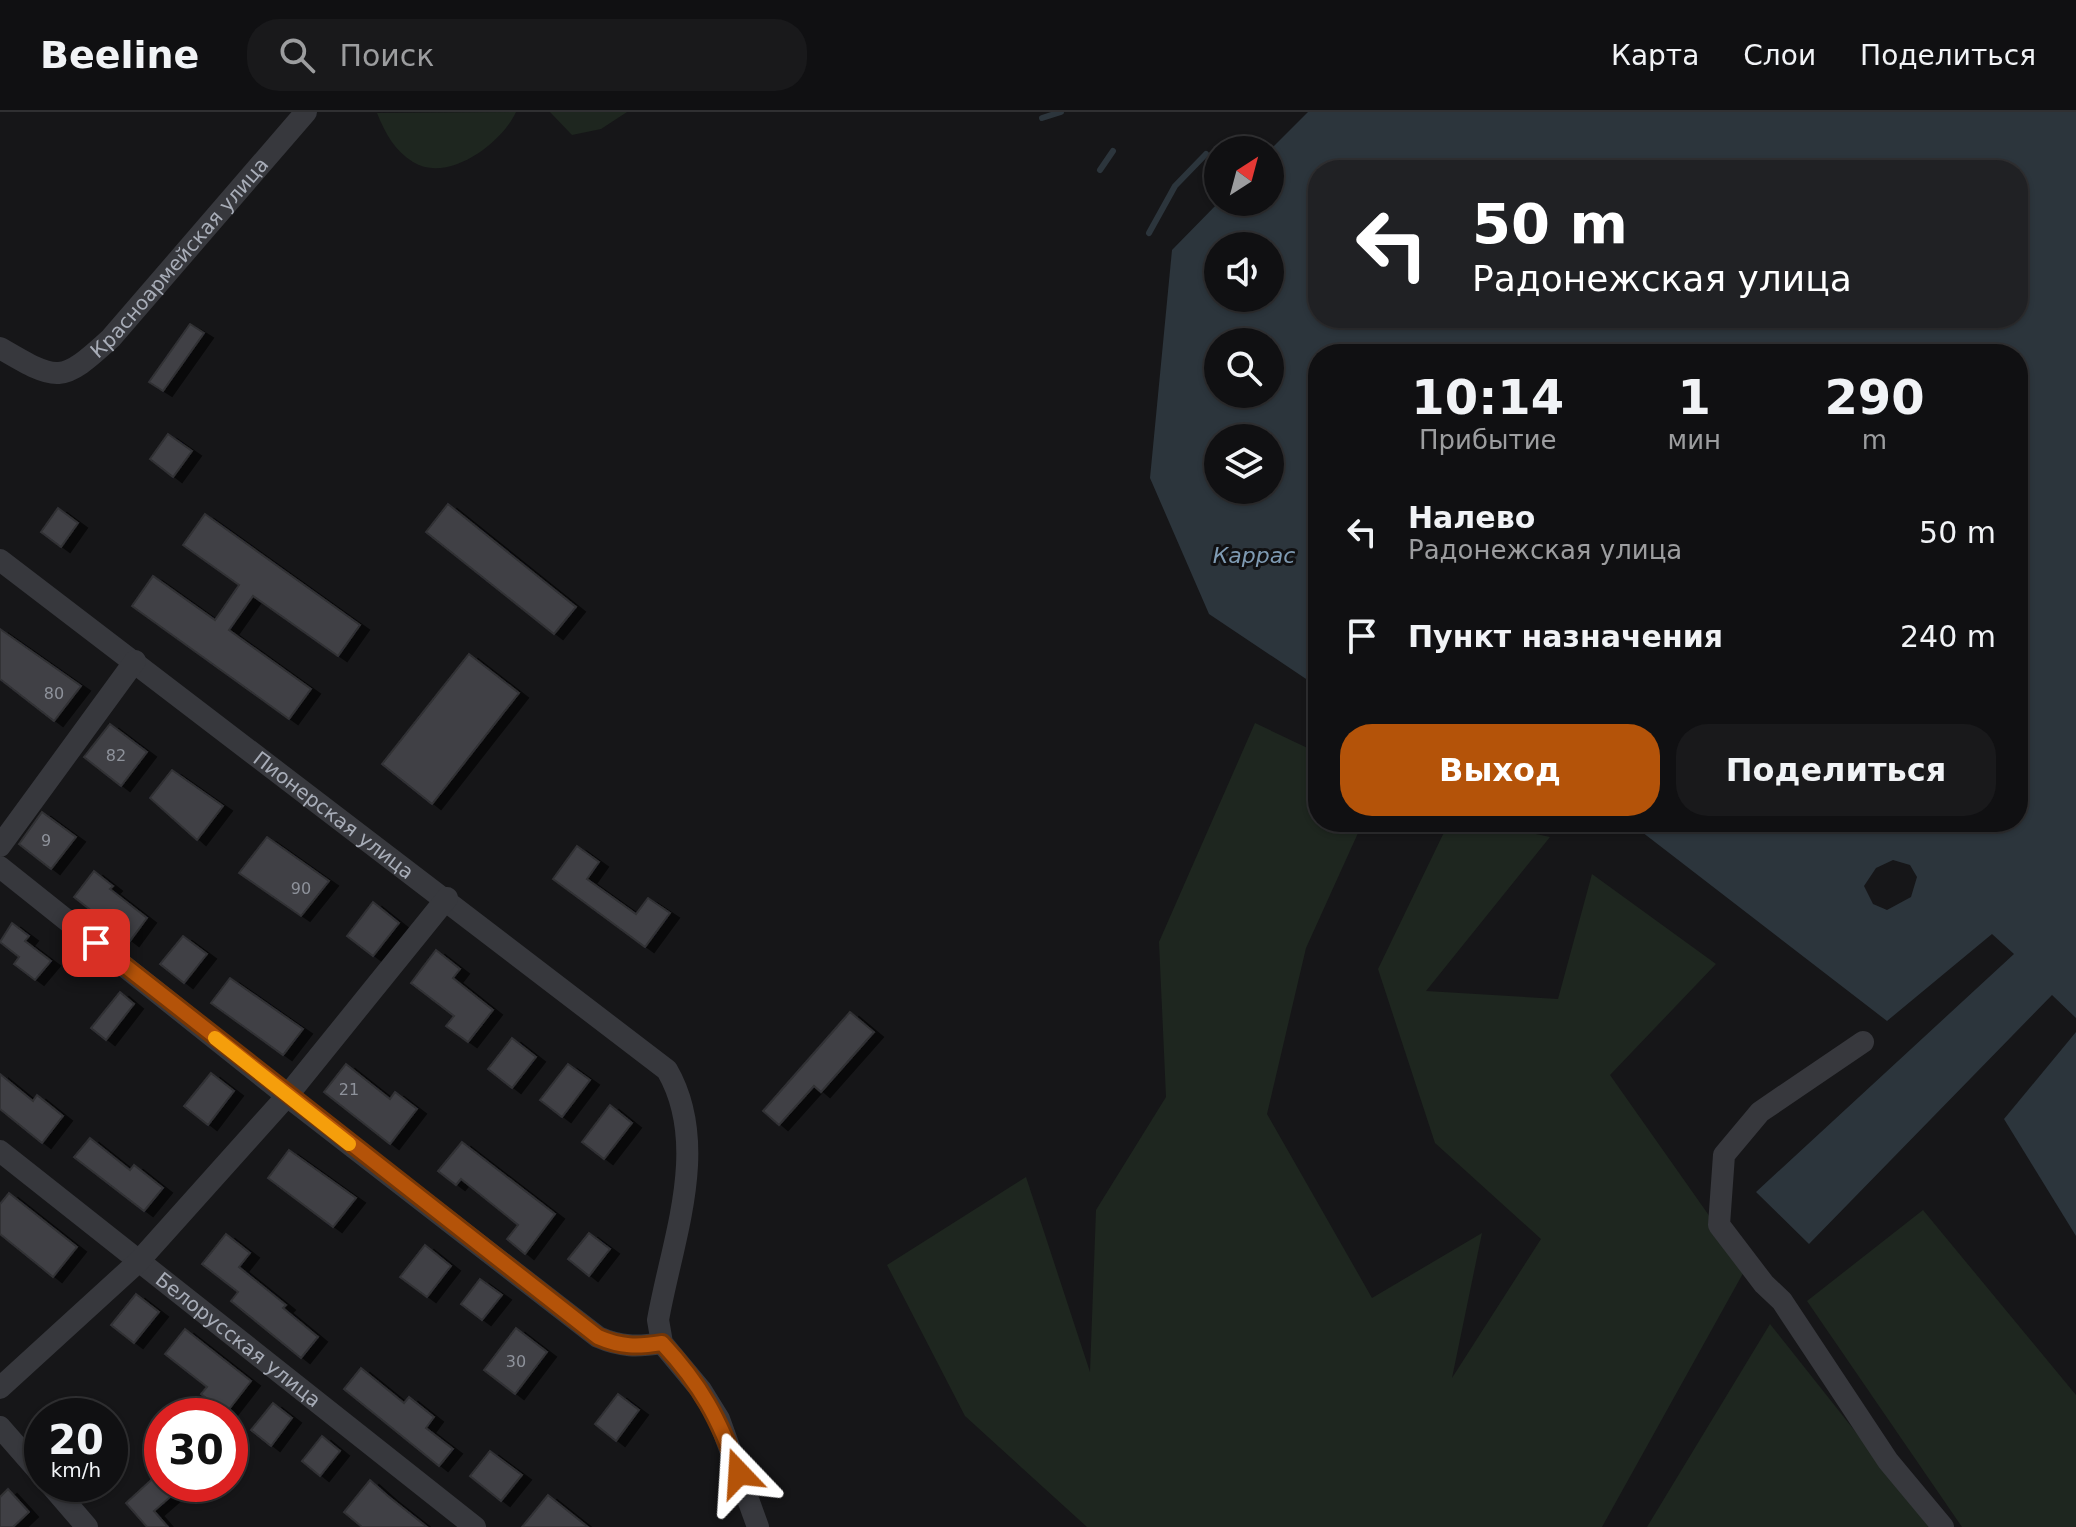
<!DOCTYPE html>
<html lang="ru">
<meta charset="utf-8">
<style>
:root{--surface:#101012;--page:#19191b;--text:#f1f3f6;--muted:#9c9d9f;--line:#303032;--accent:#b45309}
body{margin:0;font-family:"DejaVu Sans",sans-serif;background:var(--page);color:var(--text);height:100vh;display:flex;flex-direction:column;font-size:30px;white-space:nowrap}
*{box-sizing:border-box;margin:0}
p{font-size:26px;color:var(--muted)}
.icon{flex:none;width:44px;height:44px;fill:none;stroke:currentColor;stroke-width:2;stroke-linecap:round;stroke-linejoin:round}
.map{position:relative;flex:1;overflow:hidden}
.drawer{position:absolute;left:1308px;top:232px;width:720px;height:488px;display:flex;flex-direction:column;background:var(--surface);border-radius:32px;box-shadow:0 2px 6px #0004,0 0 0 2px var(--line)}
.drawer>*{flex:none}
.hud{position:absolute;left:1308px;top:48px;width:720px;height:168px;border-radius:32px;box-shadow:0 2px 6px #0004,0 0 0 2px var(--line);background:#202124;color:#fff;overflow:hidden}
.needle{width:52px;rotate:36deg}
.tools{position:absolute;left:1204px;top:24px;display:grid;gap:16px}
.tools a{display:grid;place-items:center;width:80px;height:80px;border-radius:50%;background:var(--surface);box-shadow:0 2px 6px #0004,0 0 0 2px var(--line);font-size:40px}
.speed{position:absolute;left:24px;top:1286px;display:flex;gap:16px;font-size:40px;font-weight:700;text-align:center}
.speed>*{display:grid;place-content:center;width:104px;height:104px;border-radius:50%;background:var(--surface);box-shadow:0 2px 6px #0004,0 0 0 2px var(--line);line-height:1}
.speed small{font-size:20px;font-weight:400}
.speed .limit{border:12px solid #d22;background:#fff;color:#111}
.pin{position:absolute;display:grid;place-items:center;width:68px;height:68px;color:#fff;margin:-34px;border-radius:16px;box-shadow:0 4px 12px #0006}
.me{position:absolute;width:88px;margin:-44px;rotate:340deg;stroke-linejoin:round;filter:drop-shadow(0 0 6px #0008)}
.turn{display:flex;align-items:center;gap:28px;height:168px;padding:0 32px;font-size:36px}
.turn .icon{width:104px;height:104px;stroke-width:2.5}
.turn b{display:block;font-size:56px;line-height:68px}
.eta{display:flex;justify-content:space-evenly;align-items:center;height:136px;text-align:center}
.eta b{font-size:48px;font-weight:700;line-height:56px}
.primary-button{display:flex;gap:16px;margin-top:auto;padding:16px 32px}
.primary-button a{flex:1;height:92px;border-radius:32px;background:var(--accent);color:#fff;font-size:32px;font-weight:700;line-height:92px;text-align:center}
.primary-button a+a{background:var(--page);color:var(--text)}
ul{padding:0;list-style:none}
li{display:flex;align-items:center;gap:24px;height:104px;padding:0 32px}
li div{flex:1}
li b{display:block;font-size:30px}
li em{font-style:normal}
header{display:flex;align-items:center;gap:48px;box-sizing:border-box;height:112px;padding:0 40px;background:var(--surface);border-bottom:2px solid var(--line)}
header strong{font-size:38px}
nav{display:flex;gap:44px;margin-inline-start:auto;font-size:28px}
.search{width:560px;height:72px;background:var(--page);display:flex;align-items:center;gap:20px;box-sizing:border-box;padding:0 28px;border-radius:32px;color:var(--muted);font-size:30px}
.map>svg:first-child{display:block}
.green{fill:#1e261f}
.water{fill:#2c353c;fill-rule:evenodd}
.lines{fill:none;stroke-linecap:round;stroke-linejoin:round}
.stream{stroke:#2c353c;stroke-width:6}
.building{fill:#404145;stroke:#303034;stroke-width:2;filter:url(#shadow)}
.minor{stroke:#37383d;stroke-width:22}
.route-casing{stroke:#753606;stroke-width:20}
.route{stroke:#b45309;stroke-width:14}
.slow{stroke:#f59e0b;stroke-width:14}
.labels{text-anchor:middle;stroke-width:6;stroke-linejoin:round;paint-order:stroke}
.number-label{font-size:16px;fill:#8e929b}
.street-label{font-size:20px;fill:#a8adb8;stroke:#111113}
.water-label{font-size:22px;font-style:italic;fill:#7f9bb3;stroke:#111113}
</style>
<header>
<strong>Beeline</strong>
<div class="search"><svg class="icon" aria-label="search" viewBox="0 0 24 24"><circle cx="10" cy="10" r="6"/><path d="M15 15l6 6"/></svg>Поиск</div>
<nav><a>Карта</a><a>Слои</a><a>Поделиться</a></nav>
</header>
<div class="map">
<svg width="2076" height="1415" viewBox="0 0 2076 1415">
<defs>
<filter id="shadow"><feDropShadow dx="9" dy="5" stdDeviation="0" flood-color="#0009"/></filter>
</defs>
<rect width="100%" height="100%" fill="#161618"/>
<g class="green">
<path d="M 516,0 C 502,31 448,72 413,50 C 395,39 385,21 377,1 Z"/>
<path d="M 550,0 L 627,0 L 601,17 L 572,23 Z"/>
<path d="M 1255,611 L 1318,641 L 1318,710 L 1363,710 L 1306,836 L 1267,1002 L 1372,1186 L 1482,1121 L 1452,1266 L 1541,1127 L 1435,1031 L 1378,857 L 1449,710 L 1480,710 L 1550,725 L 1426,879 L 1558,887 L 1592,762 L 1716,852 L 1610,963 L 1746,1156 L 1602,1415 L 1087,1415 L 965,1304 L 887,1153 L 1026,1065 L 1090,1260 L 1096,1098 L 1166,985 L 1159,830 Z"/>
<path d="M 1923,1098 L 2076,1283 L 2076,1415 L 1962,1415 L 1807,1189 Z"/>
<path d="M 1770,1212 L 1931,1415 L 1647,1415 Z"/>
</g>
<g class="water">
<path d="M 1308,0 L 2076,0 L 2076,906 L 2052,883 L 1809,1132 L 1756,1080 L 2014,842 L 1992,822 L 1887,909 L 1629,710 L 2018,710 L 2018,242 L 1318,242 L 1318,575 L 1209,502 L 1150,366 L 1172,138 L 1219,90 L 1270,90 L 1270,38 ZM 1318,58 L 2018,58 L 2018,206 L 1318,206 ZM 1218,134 L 1270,134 L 1270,186 L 1218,186 ZM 1218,230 L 1270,230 L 1270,282 L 1218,282 ZM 1218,326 L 1270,326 L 1270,378 L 1218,378 ZM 1893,748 L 1910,753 L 1917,765 L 1911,785 L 1887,798 L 1873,792 L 1864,774 L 1876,756 Z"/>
<path d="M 2076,920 L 2076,1124 L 2004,1007 Z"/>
</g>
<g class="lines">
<g class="stream">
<path d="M 1042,6 L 1061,0"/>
<path d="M 1100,58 L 1113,39"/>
<path d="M 1149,121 L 1175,74 L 1206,42"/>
</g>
</g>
<g class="building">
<path d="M 190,212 L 204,221 L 163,279 L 149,270 Z"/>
<path d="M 168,322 L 192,339 L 173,365 L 150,347 Z"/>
<path d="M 448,392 L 576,495 L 554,522 L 426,420 Z"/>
<path d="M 58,396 L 78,411 L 61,435 L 41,420 Z"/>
<path d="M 205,402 L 360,513 L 338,544 L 253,484 L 229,518 L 311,577 L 289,607 L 132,494 L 153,464 L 215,508 L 239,473 L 183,433 Z"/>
<path d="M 0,517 L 81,574 L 54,609 L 0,567 Z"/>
<path d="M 469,542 L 519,581 L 432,692 L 382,652 Z"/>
<path d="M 110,612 L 147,640 L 121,674 L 84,645 Z"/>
<path d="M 172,658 L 223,694 L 197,728 L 150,686 Z"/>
<path d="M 42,700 L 76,725 L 51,757 L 19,732 Z"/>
<path d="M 267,725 L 329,769 L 301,804 L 239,761 Z"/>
<path d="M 577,734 L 599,750 L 587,767 L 636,802 L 648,786 L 670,801 L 645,835 L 553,767 Z"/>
<path d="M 94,759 L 113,774 L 110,777 L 147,806 L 130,829 L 74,785 Z"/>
<path d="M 373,790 L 399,811 L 373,844 L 347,824 Z"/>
<path d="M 12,811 L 29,824 L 25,829 L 51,849 L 35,868 L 14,852 L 19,845 L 0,830 Z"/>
<path d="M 183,824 L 207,842 L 184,871 L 160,852 Z"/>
<path d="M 436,838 L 460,857 L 453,866 L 493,898 L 468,930 L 446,914 L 454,904 L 411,871 Z"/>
<path d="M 230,866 L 303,917 L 283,943 L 211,891 Z"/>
<path d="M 120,880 L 134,892 L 106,928 L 91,916 Z"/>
<path d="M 850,900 L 874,920 L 821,980 L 814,974 L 779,1013 L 763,999 Z"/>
<path d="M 512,926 L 536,945 L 512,976 L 488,957 Z"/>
<path d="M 346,952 L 390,987 L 395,980 L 417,997 L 390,1032 L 324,980 Z"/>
<path d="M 568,952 L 590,968 L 562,1005 L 540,988 Z"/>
<path d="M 211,961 L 234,979 L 208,1013 L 184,994 Z"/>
<path d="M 0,962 L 33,989 L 37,983 L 63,1004 L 42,1031 L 0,997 Z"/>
<path d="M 610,993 L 632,1011 L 604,1047 L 582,1030 Z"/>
<path d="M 90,1026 L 130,1058 L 134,1053 L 163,1076 L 144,1099 L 74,1045 Z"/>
<path d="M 462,1030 L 555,1102 L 525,1142 L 507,1127 L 518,1113 L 461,1067 L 456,1073 L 438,1059 Z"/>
<path d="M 289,1038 L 356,1086 L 333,1115 L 268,1066 Z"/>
<path d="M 9,1081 L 77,1135 L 53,1165 L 0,1122 L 0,1092 Z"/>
<path d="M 589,1121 L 610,1137 L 589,1164 L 568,1147 Z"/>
<path d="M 226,1122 L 250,1141 L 239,1155 L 286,1193 L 283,1196 L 318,1225 L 301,1246 L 231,1189 L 238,1180 L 202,1152 Z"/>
<path d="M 425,1133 L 451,1154 L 427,1185 L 400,1165 Z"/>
<path d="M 480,1167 L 502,1183 L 482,1208 L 461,1192 Z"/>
<path d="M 136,1182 L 159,1200 L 134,1231 L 111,1213 Z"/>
<path d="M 516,1216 L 547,1240 L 515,1282 L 484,1258 Z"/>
<path d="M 185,1217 L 251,1269 L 226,1301 L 201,1282 L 207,1275 L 165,1242 Z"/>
<path d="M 361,1256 L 404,1291 L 409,1285 L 434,1305 L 426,1316 L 453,1337 L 439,1354 L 344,1277 Z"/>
<path d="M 618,1282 L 639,1298 L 616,1329 L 595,1312 Z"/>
<path d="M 273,1291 L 292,1306 L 271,1334 L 251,1318 Z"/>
<path d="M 322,1324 L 340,1339 L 320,1364 L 302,1349 Z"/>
<path d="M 490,1339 L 522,1363 L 501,1389 L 470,1364 Z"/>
<path d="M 162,1358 L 162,1372 L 185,1372 L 154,1399 L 168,1415 L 147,1415 L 126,1391 Z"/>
<path d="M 370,1368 L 388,1384 L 427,1415 L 362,1415 L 344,1400 Z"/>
<path d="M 8,1377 L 29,1400 L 13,1415 L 0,1415 L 0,1385 Z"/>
<path d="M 548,1383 L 588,1415 L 522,1415 Z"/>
</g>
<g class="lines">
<g class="minor">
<path id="s1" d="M 0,236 C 58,270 61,272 111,226 L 306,0"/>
<path id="s2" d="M 0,448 L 667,958 C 711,1034 672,1128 658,1208 L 662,1231 L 701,1278 L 719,1307 L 758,1415"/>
<path d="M 0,734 L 135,549"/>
<path d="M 0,755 L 287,984 L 598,1225 C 621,1235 637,1235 662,1231"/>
<path d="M 1863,930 L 1760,1000 L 1724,1043 L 1719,1113 L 1764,1172 L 1782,1189 L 1888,1349 L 1943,1415"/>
<path id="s3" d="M 0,1039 L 475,1415"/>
<path d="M 0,1276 L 139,1149 L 287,984 L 447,786"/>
<path d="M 0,1315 L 42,1363"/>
<path d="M 50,1372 L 87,1415"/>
</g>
</g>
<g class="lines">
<defs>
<path id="route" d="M 96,831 L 598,1225 C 621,1235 637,1235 662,1231 C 702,1274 719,1307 739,1361"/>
</defs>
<use href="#route" class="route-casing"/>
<use href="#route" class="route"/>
<path class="slow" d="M 215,926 L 349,1032"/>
</g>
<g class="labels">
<g class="number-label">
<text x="54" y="587">80</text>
<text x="116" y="649">82</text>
<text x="46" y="734">9</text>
<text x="301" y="782">90</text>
<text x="349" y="983">21</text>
<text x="516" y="1255">30</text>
</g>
<g class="street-label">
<text dy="7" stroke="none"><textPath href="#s1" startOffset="234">Красноармейская улица</textPath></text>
<text dy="7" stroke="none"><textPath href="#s2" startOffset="420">Пионерская улица</textPath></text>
<text dy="7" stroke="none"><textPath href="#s3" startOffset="304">Белорусская улица</textPath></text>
</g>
<g class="water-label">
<text x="1254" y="451">Каррас</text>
</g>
</g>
</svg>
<div class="tools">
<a><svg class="needle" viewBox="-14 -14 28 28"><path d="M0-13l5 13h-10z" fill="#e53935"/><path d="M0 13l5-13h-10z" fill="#9c9d9f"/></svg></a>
<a><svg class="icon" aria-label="sound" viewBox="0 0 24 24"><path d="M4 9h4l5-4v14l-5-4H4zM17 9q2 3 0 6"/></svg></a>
<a><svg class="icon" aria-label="search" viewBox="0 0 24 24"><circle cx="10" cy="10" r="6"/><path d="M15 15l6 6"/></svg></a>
<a><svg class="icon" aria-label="layers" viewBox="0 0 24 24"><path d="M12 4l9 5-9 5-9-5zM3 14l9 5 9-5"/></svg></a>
</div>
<div class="speed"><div>20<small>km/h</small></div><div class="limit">30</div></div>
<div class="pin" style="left:96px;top:831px;background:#d93025"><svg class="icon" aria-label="arrive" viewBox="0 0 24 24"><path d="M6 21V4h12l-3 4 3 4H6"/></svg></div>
<svg class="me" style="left:739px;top:1361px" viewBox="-20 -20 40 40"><path d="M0-17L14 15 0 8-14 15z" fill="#b45309" stroke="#fff" stroke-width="4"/></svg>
<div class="hud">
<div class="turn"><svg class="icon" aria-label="left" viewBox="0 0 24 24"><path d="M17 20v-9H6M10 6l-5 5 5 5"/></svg><div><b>50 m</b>Радонежская улица</div></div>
</div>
<section class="drawer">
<div class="eta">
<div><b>10:14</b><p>Прибытие</p></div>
<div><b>1</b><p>мин</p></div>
<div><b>290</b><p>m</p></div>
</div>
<ul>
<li><svg class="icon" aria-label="left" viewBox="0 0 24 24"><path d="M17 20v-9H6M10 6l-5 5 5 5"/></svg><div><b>Налево</b><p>Радонежская улица</p></div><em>50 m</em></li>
<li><svg class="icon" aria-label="arrive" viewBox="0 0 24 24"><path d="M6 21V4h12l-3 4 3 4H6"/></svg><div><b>Пункт назначения</b></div><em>240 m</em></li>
</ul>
<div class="primary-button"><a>Выход</a><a>Поделиться</a></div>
</section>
</div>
